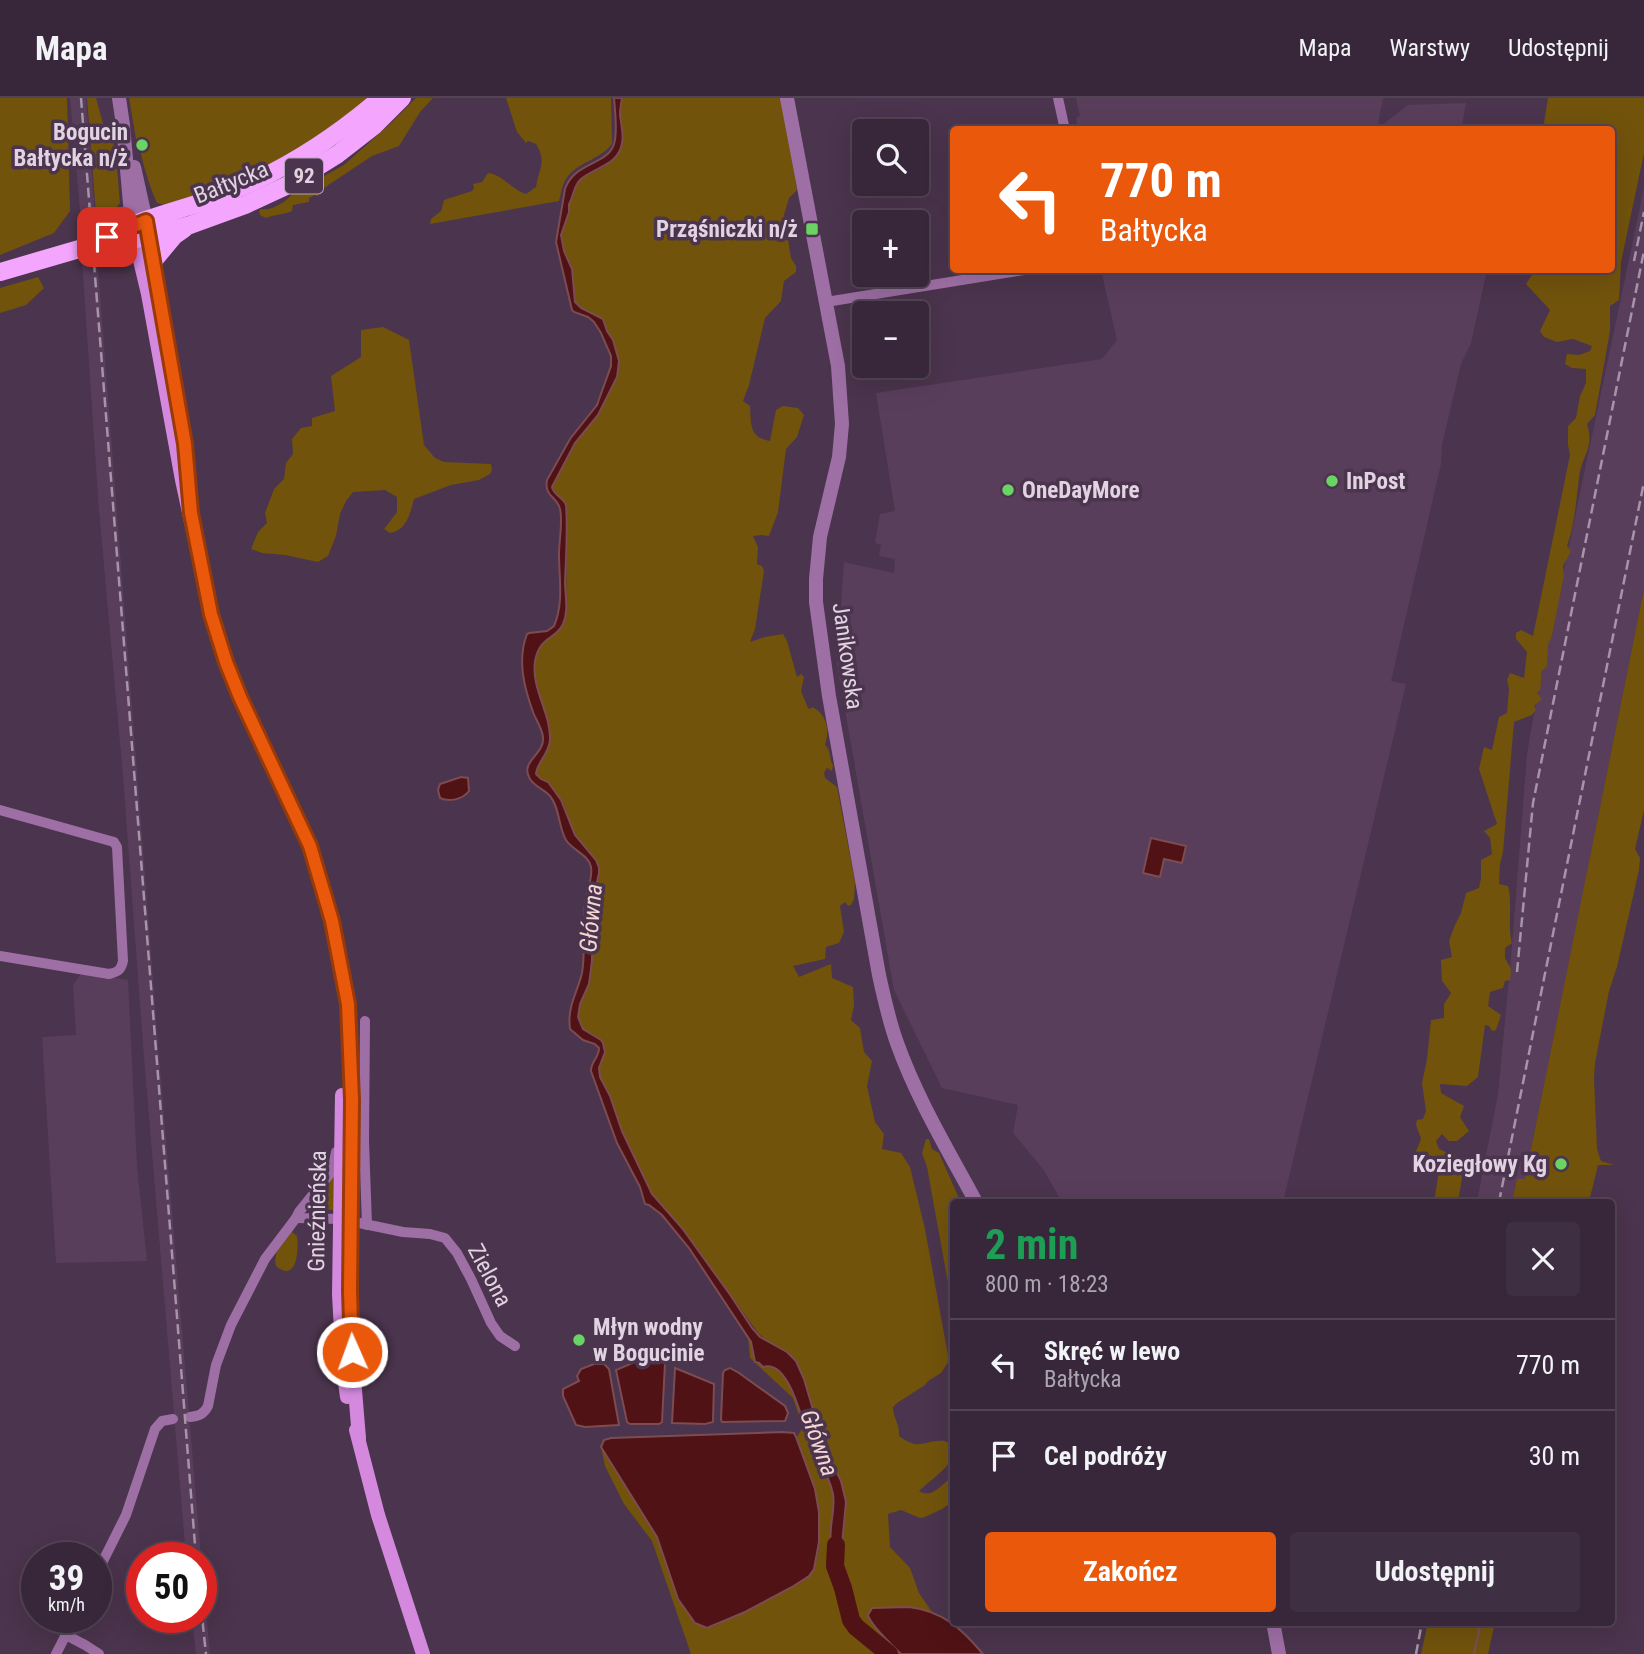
<!DOCTYPE html>
<html lang="pl">
<meta charset="utf-8">
<style>
:root{--surface:#38273a;--page:#3f2f42;--text:#f1f3f6;--muted:#aba5af;--line:#524454;--accent:#ea580c}
body{margin:0;font-family:"Roboto Condensed",sans-serif;background:var(--page);color:var(--text);height:100vh;display:flex;flex-direction:column;font-size:26px;white-space:nowrap}
*{box-sizing:border-box;margin:0}
p{font-size:23px;color:var(--muted)}
.icon{flex:none;width:38px;height:38px;fill:none;stroke:currentColor;stroke-width:2;stroke-linecap:round;stroke-linejoin:round}
.map{position:relative;flex:1;overflow:hidden}
.panel{position:absolute;left:950px;top:1101px;width:665px;height:427px;display:flex;flex-direction:column;background:var(--surface);border-radius:7px;box-shadow:0 7px 28px #0002,0 0 0 2px var(--line)}
.panel>*{flex:none}
.guide{position:absolute;left:950px;top:28px;width:665px;height:147px;border-radius:7px;box-shadow:0 7px 28px #0002,0 0 0 2px var(--line);background:#ea580c;color:#fff;overflow:hidden}
.controls{position:absolute;left:852px;top:21px;display:grid;gap:14px}
.controls a{display:grid;place-items:center;width:77px;height:77px;border-radius:7px;background:var(--surface);box-shadow:0 7px 28px #0002,0 0 0 2px var(--line);font-size:35px}
.speed{position:absolute;left:21px;top:1444px;display:flex;gap:14px;font-size:35px;font-weight:700;text-align:center}
.speed>*{display:grid;place-content:center;width:91px;height:91px;border-radius:50%;background:var(--surface);box-shadow:0 7px 28px #0002,0 0 0 2px var(--line);line-height:1}
.speed small{font-size:18px;font-weight:400}
.speed .limit{border:10px solid #d22;background:#fff;color:#111}
.pin{position:absolute;display:grid;place-items:center;width:60px;height:60px;color:#fff;margin:-30px;border-radius:14px;box-shadow:0 4px 10px #0006}
.me{position:absolute;width:77px;margin:-38px;rotate:358deg;stroke-linejoin:round;filter:drop-shadow(0 0 5px #0008)}
.turn{display:flex;align-items:center;gap:24px;height:147px;padding:0 35px;font-size:32px}
.turn .icon{width:91px;height:91px;stroke-width:2.5}
.turn b{display:block;font-size:49px;line-height:60px}
.round{display:grid;place-items:center;flex:none;width:74px;height:74px;border-radius:7px;background:var(--page)}
.headline{display:flex;align-items:center;justify-content:space-between;height:119px;padding:0 35px}
h1{font-size:42px;font-weight:700;line-height:52px;color:#1e9e55}
.action{display:flex;gap:14px;margin-top:auto;padding:14px 35px}
.action a{flex:1;height:80px;border-radius:7px;background:var(--accent);color:#fff;font-size:28px;font-weight:700;line-height:80px;text-align:center}
.action a+a{background:var(--page);color:var(--text)}
ul{padding:0;list-style:none}
li{display:flex;align-items:center;gap:21px;height:91px;padding:0 35px;border-top:2px solid var(--line)}
li div{flex:1}
li b{display:block;font-size:26px}
li em{font-style:normal}
header{display:flex;align-items:center;gap:42px;box-sizing:border-box;height:98px;padding:0 35px;background:var(--surface);border-bottom:2px solid var(--line)}
header strong{font-size:33px}
nav{display:flex;gap:38px;margin-inline-start:auto;font-size:24px}
.map>svg:first-child{display:block}
.built{fill:#593e5c}
.green{fill:#71530c}
.water{fill:#501215;stroke:#7c4c52;stroke-width:2}
.lines{fill:none;stroke-linecap:round;stroke-linejoin:round}
.stream{stroke:#7c4c52;stroke-width:2.5}
.river{stroke:#501215;stroke-width:18}
.minor{stroke:#9e6fa5;stroke-width:10}
.tertiary{stroke:#9e6fa5;stroke-width:14}
.secondary{stroke:#d489df;stroke-width:14}
.primary{stroke:#f4a6fe;stroke-width:18}
.rail{stroke:#a694a7;stroke-width:2.5;stroke-dasharray:10 5;stroke-linecap:butt}
.route-casing{stroke:#983908;stroke-width:18}
.route{stroke:#ea580c;stroke-width:12}
.poi-dot{fill:#6ad363;stroke:#4b344d;stroke-width:2.5}
.labels{text-anchor:middle;stroke-width:7;stroke-linejoin:round;paint-order:stroke}
.shield{fill:#4b344d;stroke:#b4a3b5;stroke-width:2}
.shield-label{font-size:21px;font-weight:bold;fill:#e1d3e2}
.poi-label{font-size:23px;font-weight:bold;fill:#e1d3e2;stroke:#4b344d;text-anchor:end}
.street-label{font-size:23px;fill:#e1d3e2;stroke:#4b344d}
.water-label{font-size:24px;font-style:italic;fill:#f6d6d3;stroke:#4b344d}
</style>
<header>
<strong>Mapa</strong>
<nav><a>Mapa</a><a>Warstwy</a><a>Udostępnij</a></nav>
</header>
<div class="map">
<svg width="1644" height="1556" viewBox="0 0 1644 1556">
<rect width="100%" height="100%" fill="#4b344d"/>
<g class="built">
<path d="M 70,0 L 86,0 L 96,129 L 94,130 L 94,133 L 82,134 Z"/>
<path d="M 1076,0 L 1383,0 L 1377,31 L 1408,7 L 1466,5 L 1462,27 L 1483,31 L 1078,31 L 1076,20 L 1080,18 Z"/>
<path d="M 1644,90 L 1644,491 L 1525,1082 L 1517,1081 L 1512,1104 L 1477,1104 L 1498,996 L 1511,860 L 1527,656 L 1535,610 Z"/>
<path d="M 97,157 L 159,959 L 201,1459 L 186,1459 L 144,959 L 123,678 L 99,412 L 82,162 Z"/>
<path d="M 1101,172 L 1487,172 L 1471,245 L 1461,266 L 1442,347 L 1441,366 L 1391,583 L 1406,586 L 1283,1104 L 1062,1104 L 1043,1071 L 1013,1035 L 1018,1007 L 942,990 L 894,892 L 837,566 L 844,464 L 894,475 L 895,461 L 879,458 L 881,447 L 875,445 L 880,416 L 895,413 L 876,295 L 1102,261 L 1117,242 Z"/>
<path d="M 84,875 L 128,882 L 137,1068 L 147,1163 L 56,1165 L 42,939 L 76,937 L 73,887 L 81,876 Z"/>
<path d="M 201,1466 L 205,1503 L 210,1556 L 196,1556 L 192,1520 L 201,1519 Z"/>
</g>
<g class="green">
<path d="M 0,0 L 67,0 L 70,113 L 54,135 L 0,157 Z"/>
<path d="M 87,0 L 96,0 L 105,33 L 113,34 C 116,40 114,46 112,52 C 119,70 118,87 120,105 C 114,111 110,128 106,131 C 103,133 98,132 94,133 L 94,130 L 97,129 Z"/>
<path d="M 129,0 L 372,0 L 353,16 L 252,79 L 166,107 L 157,105 C 148,85 142,63 138,41 L 136,41 Z"/>
<path d="M 416,0 L 433,0 L 420,14 L 399,48 L 372,58 L 321,92 L 318,98 L 315,97 L 309,100 L 309,104 L 293,107 L 292,113 C 286,116 273,117 266,120 L 260,117 L 259,113 L 261,111 C 272,113 286,104 292,96 L 344,67 L 390,26 Z"/>
<path d="M 506,0 L 611,0 L 612,46 C 600,62 577,64 566,81 C 562,87 561,96 559,103 L 430,126 L 431,121 L 441,113 L 444,102 L 472,93 L 474,90 L 473,86 L 482,84 L 488,75 C 503,77 511,91 526,96 L 536,89 C 539,70 547,64 536,46 L 528,43 L 526,45 L 517,34 Z"/>
<path d="M 622,0 L 782,0 L 797,92 L 789,100 L 784,117 L 791,160 L 796,168 L 796,174 L 784,183 L 781,203 L 765,220 L 749,287 L 743,303 L 750,308 C 751,325 749,340 770,343 L 776,312 L 783,308 L 798,310 L 804,317 L 797,339 L 786,351 L 778,414 L 769,438 L 762,437 L 753,438 L 758,449 L 757,466 L 762,468 L 764,473 L 755,531 L 750,544 L 765,539 L 783,536 L 787,543 L 797,579 L 801,576 L 804,579 L 801,593 L 808,610 L 810,611 L 812,609 C 827,616 830,632 825,647 C 831,652 829,661 833,667 L 832,673 L 827,670 L 824,675 L 825,680 L 837,689 L 855,784 L 854,801 L 851,807 L 848,808 L 845,804 L 840,808 L 844,834 L 839,845 L 826,849 L 825,861 L 793,868 L 799,879 L 831,866 L 832,880 L 853,889 L 854,908 L 851,922 L 860,930 L 864,954 L 872,963 L 867,988 L 875,1024 L 884,1036 L 882,1051 L 901,1055 L 910,1069 L 925,1131 L 949,1263 L 941,1275 L 928,1283 L 925,1287 L 897,1305 L 893,1309 C 893,1319 900,1327 899,1338 C 903,1341 908,1344 914,1346 C 925,1348 952,1333 952,1354 C 951,1359 951,1361 949,1365 C 941,1376 928,1384 919,1393 C 934,1402 941,1384 954,1379 L 954,1403 L 942,1411 L 925,1419 L 920,1420 L 901,1412 L 888,1416 L 890,1449 L 910,1470 L 919,1495 L 932,1514 L 922,1511 L 873,1527 L 901,1556 L 691,1556 L 652,1443 L 624,1406 L 605,1368 L 601,1349 L 657,1439 L 678,1501 L 692,1522 L 712,1529 L 745,1514 L 814,1471 C 830,1424 811,1382 797,1339 L 803,1329 L 793,1300 L 750,1260 L 748,1239 L 768,1243 L 759,1236 L 682,1130 L 652,1096 L 622,1033 L 610,998 L 600,979 L 599,970 L 603,945 C 596,937 584,935 579,925 C 574,912 583,901 587,889 C 597,862 587,832 592,804 C 594,794 600,782 599,772 C 598,759 582,748 575,737 C 568,726 568,713 562,702 C 557,695 550,688 544,682 L 541,681 L 536,677 C 536,668 541,665 545,657 C 549,650 550,639 549,630 C 545,605 528,582 537,555 C 543,536 563,538 566,511 L 567,418 L 564,403 L 553,394 L 552,389 L 575,345 L 598,317 L 617,279 L 619,263 L 613,242 L 607,234 L 603,221 L 581,210 L 575,204 L 572,171 L 564,153 L 561,137 L 569,114 L 569,105 L 576,86 L 580,81 L 604,69 L 617,57 L 621,50 L 623,36 L 620,15 Z"/>
<path d="M 1548,0 L 1644,0 L 1644,55 L 1621,164 L 1619,202 L 1610,208 L 1610,233 L 1595,317 L 1587,326 C 1595,351 1581,358 1579,380 C 1576,403 1575,426 1567,448 L 1571,453 L 1563,468 L 1564,477 L 1552,537 L 1548,547 L 1547,568 L 1542,573 L 1540,592 L 1537,595 L 1542,601 L 1534,608 L 1536,612 L 1532,617 L 1514,624 L 1503,754 L 1500,766 L 1499,786 L 1508,788 C 1513,807 1507,826 1512,845 L 1505,850 L 1505,860 L 1511,871 L 1510,882 L 1505,883 L 1503,890 L 1490,894 L 1488,908 L 1501,917 L 1496,932 L 1492,933 L 1489,928 L 1485,927 L 1478,979 L 1467,988 L 1440,986 L 1441,995 L 1464,1008 L 1460,1019 L 1469,1033 L 1457,1043 L 1449,1043 L 1442,1036 L 1436,1043 L 1439,1051 L 1465,1062 L 1458,1104 L 1434,1104 L 1439,1073 L 1414,1063 L 1412,1058 L 1417,1051 L 1421,1041 L 1416,1027 L 1417,1022 L 1423,1021 L 1426,1013 L 1422,985 L 1427,961 L 1431,922 L 1444,920 L 1444,906 L 1451,895 L 1442,883 L 1441,862 L 1452,859 L 1449,843 L 1454,829 L 1461,815 L 1466,795 L 1479,790 L 1481,780 L 1481,762 L 1492,756 L 1490,740 L 1484,733 L 1497,726 L 1479,671 L 1484,649 L 1492,652 L 1499,619 L 1507,615 L 1509,591 L 1507,582 L 1510,575 L 1524,580 L 1527,554 L 1516,541 L 1516,535 L 1521,532 L 1533,538 L 1570,357 L 1568,347 L 1568,328 L 1576,320 L 1580,298 L 1586,285 L 1586,271 L 1572,270 L 1565,266 L 1567,256 L 1579,257 L 1590,253 L 1592,248 L 1573,241 L 1557,244 L 1544,239 L 1540,233 L 1550,212 L 1526,186 L 1535,172 L 1612,172 L 1612,32 L 1543,31 Z"/>
<path d="M 38,179 L 44,190 L 26,207 L 0,215 L 0,190 Z"/>
<path d="M 383,229 L 409,242 L 424,347 L 435,360 L 444,364 L 491,366 L 492,372 L 490,376 L 479,382 L 451,387 L 414,401 C 410,416 407,432 390,435 L 384,431 L 397,414 L 397,399 L 385,392 L 353,394 L 346,403 L 340,416 L 336,438 L 328,458 L 318,464 L 285,457 L 262,455 L 251,451 L 258,434 L 267,425 L 265,415 L 274,391 L 284,381 L 286,365 L 293,356 L 292,341 L 301,330 L 312,328 L 312,320 L 335,313 L 331,278 L 361,259 L 361,232 Z"/>
<path d="M 1644,491 L 1644,712 L 1635,751 L 1640,760 L 1639,772 L 1617,869 L 1609,893 L 1595,965 L 1594,980 L 1597,1051 L 1601,1063 L 1614,1067 L 1598,1067 L 1589,1104 L 1512,1104 L 1517,1081 L 1525,1081 Z"/>
<path d="M 926,1041 L 929,1041 L 932,1051 L 939,1055 L 958,1098 L 958,1104 L 954,1104 L 954,1218 L 927,1069 L 922,1055 Z"/>
<path d="M 334,1077 L 334,1112 L 309,1111 L 308,1110 Z"/>
<path d="M 292,1134 L 297,1138 C 299,1151 297,1186 276,1168 L 275,1163 L 277,1153 L 290,1135 Z"/>
<path d="M 1428,1524 L 1495,1524 L 1488,1556 L 1421,1556 Z"/>
</g>
<g class="water">
<path d="M 614,0 L 622,0 C 621,6 620,11 620,17 C 621,26 624,36 622,45 C 619,67 595,69 581,81 C 573,88 574,98 569,106 L 569,114 L 561,137 L 564,153 L 572,171 L 575,204 L 581,210 L 603,221 L 607,233 L 613,242 L 619,263 L 617,279 L 598,317 L 575,345 L 552,389 C 553,397 563,399 566,407 C 568,432 566,458 565,483 C 565,497 569,513 563,526 C 556,542 540,537 535,563 C 531,591 551,615 550,642 C 549,656 537,664 536,676 L 541,681 L 548,684 L 561,702 L 575,737 L 596,762 L 599,770 L 599,775 L 592,806 L 592,863 L 589,886 L 580,906 L 578,919 L 583,931 L 601,942 L 603,945 L 605,954 L 599,970 L 600,979 L 610,998 L 622,1033 L 652,1096 L 682,1130 L 731,1198 L 752,1230 L 760,1239 L 787,1254 L 796,1263 L 804,1281 L 824,1349 L 841,1383 L 846,1404 L 840,1468 L 830,1467 C 830,1455 830,1442 831,1429 C 832,1418 835,1407 833,1396 C 829,1376 817,1359 809,1341 C 802,1324 789,1260 763,1269 L 759,1265 L 755,1264 L 751,1244 L 689,1150 L 662,1117 L 649,1107 L 645,1106 L 640,1089 L 617,1045 L 591,973 C 591,963 599,960 599,950 L 595,946 L 583,942 L 570,931 C 567,908 577,896 582,875 C 586,852 582,828 585,806 C 586,794 593,781 591,769 C 589,757 572,752 566,742 C 558,728 560,710 550,698 C 544,691 535,689 530,681 C 519,663 545,657 543,639 C 542,630 536,622 533,614 C 524,589 517,562 527,536 L 529,535 L 547,533 L 554,528 C 564,505 559,480 559,456 C 559,443 563,423 560,411 C 557,398 544,399 547,382 L 570,341 L 597,307 L 611,268 L 611,258 L 601,235 L 594,224 L 588,219 L 574,214 L 572,212 L 556,144 L 565,91 C 574,64 608,67 614,46 C 618,33 615,14 614,0 Z"/>
<path d="M 461,679 L 468,680 L 469,693 C 462,702 449,704 440,700 L 438,692 L 440,686 Z"/>
<path d="M 1151,740 L 1186,748 L 1182,765 L 1164,761 L 1160,779 L 1143,775 Z"/>
<path d="M 649,1258 L 658,1260 L 665,1265 L 662,1324 L 659,1326 L 630,1326 L 627,1324 L 616,1272 Z"/>
<path d="M 594,1266 L 604,1266 L 609,1271 L 619,1327 L 585,1329 L 576,1327 L 563,1298 L 563,1291 L 579,1283 L 577,1278 L 581,1271 Z"/>
<path d="M 675,1270 L 714,1286 L 713,1324 L 705,1326 L 672,1325 Z"/>
<path d="M 730,1270 L 739,1275 L 785,1308 L 788,1315 L 785,1323 L 722,1324 L 721,1321 L 723,1275 L 725,1272 Z"/>
<path d="M 782,1334 L 794,1335 L 796,1339 L 815,1391 L 819,1414 L 819,1444 L 814,1471 L 809,1478 L 792,1489 L 745,1514 L 707,1530 L 695,1525 L 678,1501 L 657,1439 L 601,1349 L 604,1342 L 611,1340 Z"/>
<path d="M 909,1509 C 943,1513 962,1531 983,1556 L 901,1556 C 892,1547 871,1528 868,1517 L 872,1510 Z"/>
</g>
<g class="lines">
<path class="stream" d="M 1474,1556 L 1481,1524"/>
<path class="river" d="M 836,1447 L 835,1468 L 843,1490 L 851,1522 L 856,1529 L 889,1556"/>
<g class="minor">
<path d="M 1058,0 L 1065,32"/>
<path d="M 826,204 L 1024,172"/>
<path d="M 0,712 L 114,744 L 117,749 L 123,863 C 121,872 118,874 109,876 L 0,858"/>
<path d="M 365,923 L 364,1043 L 367,1127"/>
<path d="M 296,1120 L 340,1121 L 403,1134 L 430,1136 L 445,1140 L 457,1155 L 471,1181 L 491,1225 L 500,1238 L 515,1248"/>
<path d="M 190,1319 C 199,1318 204,1316 208,1308 L 216,1267 L 231,1227 L 265,1161 L 296,1120 L 299,1114 L 332,1073 L 336,1054"/>
<path d="M 96,1477 L 126,1417 L 155,1331 L 162,1323 L 173,1321"/>
<path d="M 66,1537 L 85,1547 L 99,1556"/>
<path d="M 56,1556 L 75,1519"/>
</g>
<g class="tertiary">
<path d="M 119,0 L 123,27 L 132,128"/>
<path d="M 787,0 L 838,268 L 842,326 L 839,359 L 820,439 L 816,481 L 816,504 L 829,598 L 879,877 C 884,900 889,923 897,945 C 917,1001 948,1052 976,1104"/>
<path d="M 134,69 L 146,123"/>
<path d="M 1273,1524 L 1279,1556"/>
</g>
<g class="secondary">
<path d="M 148,130 L 180,313"/>
<path d="M 133,133 L 148,196 L 182,382 L 211,516 L 226,564 L 240,599 L 310,748 L 326,799 L 337,847 L 348,906 L 351,954 L 350,1193 L 353,1268 L 359,1340"/>
<path d="M 342,997 L 339,1196 L 343,1269 L 347,1299"/>
<path d="M 356,1332 L 378,1417 L 423,1556"/>
</g>
<g class="primary">
<path d="M 102,141 C 136,122 178,113 214,100 C 276,78 331,43 381,0"/>
<path d="M 154,162 L 174,138 L 184,131"/>
<path d="M 0,174 L 93,147 L 117,146 L 190,127 L 245,107 L 288,87 L 338,56 L 374,28 L 402,0"/>
</g>
<g class="rail">
<path d="M 81,0 L 196,1460"/>
<path d="M 1634,163 L 1644,114"/>
<path d="M 1517,874 L 1533,705 L 1644,153"/>
<path d="M 1499,1104 L 1644,384"/>
<path d="M 201,1509 L 206,1556"/>
<path d="M 1416,1556 L 1422,1524"/>
</g>
</g>
<g class="lines">
<defs>
<path id="route" d="M 107,139 L 146,123 L 185,346 L 191,415 L 211,516 L 226,564 L 240,599 L 310,748 L 332,823 L 348,906 L 352,1002 L 350,1193 L 352,1254"/>
</defs>
<use href="#route" class="route-casing"/>
<use href="#route" class="route"/>
</g>
<g class="poi-dot">
<circle cx="142" cy="47" r="7"/>
<rect x="805" y="124" width="14" height="14" rx="3.5"/>
<circle cx="1332" cy="383" r="7"/>
<circle cx="1008" cy="392" r="7"/>
<circle cx="1561" cy="1066" r="7"/>
<circle cx="579" cy="1242" r="7"/>
</g>
<g class="labels">
<rect class="shield" x="285" y="60.5" width="38" height="35" rx="5"/>
<g class="shield-label">
<text x="304" y="85">92</text>
</g>
<g class="poi-label">
<text x="128" y="42">Bogucin<tspan x="128" dy="26">Bałtycka n/ż</tspan></text>
<text x="798" y="139">Prząśniczki n/ż</text>
<text x="1346" y="391" text-anchor="start">InPost</text>
<text x="1022" y="400" text-anchor="start">OneDayMore</text>
<text x="1547" y="1074">Koziegłowy Kg</text>
<text x="593" y="1237" text-anchor="start">Młyn wodny<tspan x="593" dy="26">w Bogucinie</tspan></text>
</g>
<g class="street-label">
<text transform="translate(231 84) rotate(-22)" y="8">Bałtycka</text>
<text transform="translate(848 558) rotate(82)" y="8">Janikowska</text>
<text transform="translate(317 1113) rotate(-89)" y="8">Gnieźnieńska</text>
<text transform="translate(490 1177) rotate(62)" y="8">Zielona</text>
</g>
<g class="water-label">
<text transform="translate(591 820) rotate(-85)" y="8">Główna</text>
<text transform="translate(819 1345) rotate(70)" y="8">Główna</text>
</g>
</g>
</svg>
<div class="controls">
<a><svg class="icon" aria-label="search" viewBox="0 0 24 24"><circle cx="10" cy="10" r="6"/><path d="M15 15l6 6"/></svg></a>
<a>+</a>
<a>−</a>
</div>
<div class="speed"><div>39<small>km/h</small></div><div class="limit">50</div></div>
<div class="pin" style="left:107px;top:139px;background:#d93025"><svg class="icon" aria-label="arrive" viewBox="0 0 24 24"><path d="M6 21V4h12l-3 4 3 4H6"/></svg></div>
<svg class="me" style="left:352px;top:1254px" viewBox="-20 -20 40 40"><circle r="17" fill="#ea580c" stroke="#fff" stroke-width="3"/><path d="M0-11L8 9 0 5-8 9z" fill="#fff"/></svg>
<div class="guide">
<div class="turn"><svg class="icon" aria-label="left" viewBox="0 0 24 24"><path d="M17 20v-9H6M10 6l-5 5 5 5"/></svg><div><b>770 m</b>Bałtycka</div></div>
</div>
<section class="panel">
<div class="headline"><div><h1>2 min</h1><p>800 m · 18:23</p></div><a class="round"><svg class="icon" aria-label="close" viewBox="0 0 24 24"><path d="M6 6l12 12M18 6L6 18"/></svg></a></div>
<ul>
<li><svg class="icon" aria-label="left" viewBox="0 0 24 24"><path d="M17 20v-9H6M10 6l-5 5 5 5"/></svg><div><b>Skręć w lewo</b><p>Bałtycka</p></div><em>770 m</em></li>
<li><svg class="icon" aria-label="arrive" viewBox="0 0 24 24"><path d="M6 21V4h12l-3 4 3 4H6"/></svg><div><b>Cel podróży</b></div><em>30 m</em></li>
</ul>
<div class="action"><a>Zakończ</a><a>Udostępnij</a></div>
</section>
</div>
